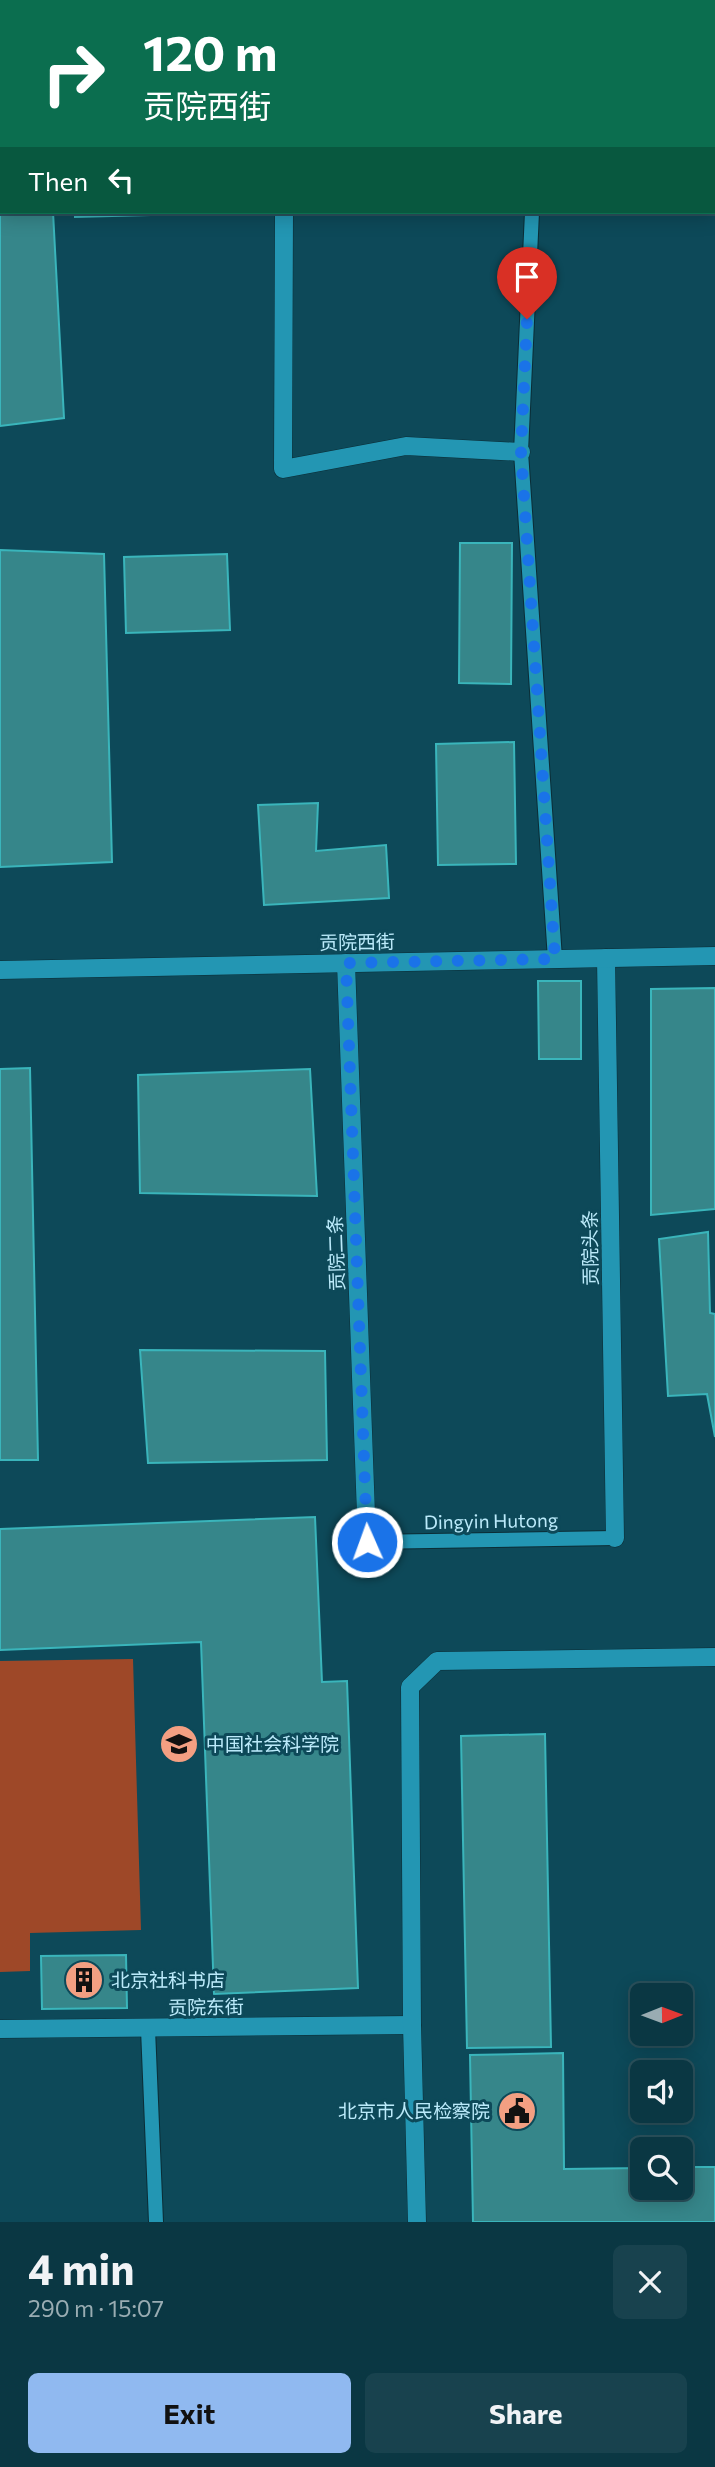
<!DOCTYPE html>
<meta charset="utf-8">
<style>
:root{--surface:#0a3743;--page:#18424e;--text:#f1f3f6;--muted:#99acb2;--line:#2a515c;--accent:#90b9f0}
body{margin:0;font-family:Commissioner,"Noto Sans SC",sans-serif;background:var(--page);color:var(--text);height:100vh;display:flex;flex-direction:column;font-size:26px;white-space:nowrap}
*{box-sizing:border-box;margin:0}
p{font-size:23px;color:var(--muted)}
.icon{flex:none;width:38px;height:38px;fill:none;stroke:currentColor;stroke-width:2;stroke-linecap:round;stroke-linejoin:round}
.map{position:relative;height:2222px;overflow:hidden}
.details{display:flex;flex-direction:column;background:var(--surface);flex:1}
.details>*{flex:none}
.banner{position:absolute;left:0px;top:0px;width:716px;height:214px;box-shadow:0 4px 18px #0003,0 0 0 2px var(--line);background:#0b6e4f;color:#fff;overflow:hidden}
.needle{width:46px;rotate:89deg}
.tools{position:absolute;left:630px;top:1983px;display:grid;gap:14px}
.tools a{display:grid;place-items:center;width:63px;height:63px;border-radius:10px;background:var(--surface);box-shadow:0 4px 18px #0003,0 0 0 2px var(--line);font-size:35px}
.pin{position:absolute;display:grid;place-items:center;width:60px;height:60px;color:#fff;margin:-72px -30px;border-radius:50% 50% 50% 0;rotate:-45deg;box-shadow:0 0 7px #0007}
.pin .icon{rotate:45deg}
.me{position:absolute;width:77px;margin:-38px;rotate:358deg;stroke-linejoin:round;filter:drop-shadow(0 0 5px #0008)}
.turn{display:flex;align-items:center;gap:24px;height:147px;padding:0 28px;font-size:32px}
.turn .icon{width:91px;height:91px;stroke-width:2.5}
.turn b{display:block;font-size:49px;line-height:60px}
.then{display:flex;align-items:center;height:66px;padding:0 28px;background:#0003;gap:14px;font-size:26px}
.round{display:grid;place-items:center;flex:none;width:74px;height:74px;border-radius:10px;background:var(--page)}
.summary{display:flex;align-items:center;justify-content:space-between;height:119px;padding:0 28px}
h1{font-size:42px;font-weight:700;line-height:52px}
.action{display:flex;gap:14px;margin-top:auto;padding:14px 28px}
.action a{flex:1;height:80px;border-radius:10px;background:var(--accent);color:#111;font-size:28px;font-weight:700;line-height:80px;text-align:center}
.action a+a{background:var(--page);color:var(--text)}
.map>svg:first-child{display:block}
.green{fill:#9e4828}
.building{fill:#36868a;stroke:#3ab5bb;stroke-width:2}
.lines{fill:none;stroke-linecap:round;stroke-linejoin:round}
.lane-casing{stroke:#0b2d36;stroke-width:16}
.street-casing{stroke:#0b2d36;stroke-width:19}
.secondary-casing{stroke:#0b2d36;stroke-width:19}
.lane{stroke:#2396b3;stroke-width:14}
.street{stroke:#2396b3;stroke-width:18}
.secondary{stroke:#2396b3;stroke-width:18}
.route{stroke:#1a73e8;stroke-width:12;stroke-dasharray:0 21.6}
.labels{text-anchor:middle;stroke-width:6;stroke-linejoin:round;paint-order:stroke}
.street-label{font-size:19px;fill:#bbeafa;stroke:#0d4959}
.poi-label{font-size:19px;fill:#bbeafa;stroke:#0d4959;text-anchor:start}
</style>
<div class="map">
<svg width="715" height="2222" viewBox="0 0 715 2222">
<rect width="100%" height="100%" fill="#0d4959"/>
<path class="green" d="M 133,1659 L 141,1930 L 30,1933 L 30,1971 L 0,1972 L 0,1661 Z"/>
<g class="building">
<path d="M 0,0 L 174,0 L 174,2 L 2,2 L 0,124 Z"/>
<path d="M 0,196 L 2,212 L 53,212 L 64,418 L 0,426 Z"/>
<path d="M 75,212 L 227,212 L 227,213 L 75,217 Z"/>
<path d="M 460,543 L 512,543 L 511,684 L 459,683 Z"/>
<path d="M 0,550 L 104,554 L 112,862 L 0,867 Z"/>
<path d="M 227,554 L 230,630 L 126,633 L 124,557 Z"/>
<path d="M 514,742 L 516,864 L 438,865 L 436,744 Z"/>
<path d="M 318,803 L 316,851 L 386,845 L 389,898 L 264,905 L 258,805 Z"/>
<path d="M 538,981 L 581,981 L 581,1059 L 539,1059 Z"/>
<path d="M 715,988 L 715,1209 L 651,1215 L 651,989 Z"/>
<path d="M 30,1068 L 38,1460 L 0,1460 L 0,1069 Z"/>
<path d="M 310,1069 L 317,1196 L 140,1193 L 138,1075 Z"/>
<path d="M 708,1232 L 710,1313 L 715,1314 L 715,1437 L 707,1394 L 668,1396 L 659,1239 Z"/>
<path d="M 140,1350 L 325,1351 L 327,1460 L 148,1463 Z"/>
<path d="M 315,1517 L 322,1682 L 347,1681 L 358,1988 L 214,1994 L 201,1642 L 0,1650 L 0,1529 Z"/>
<path d="M 545,1734 L 551,2047 L 467,2048 L 461,1736 Z"/>
<path d="M 126,1955 L 127,2008 L 42,2009 L 41,1956 Z"/>
<path d="M 563,2053 L 564,2169 L 642,2168 L 642,2188 L 681,2188 L 681,2167 L 715,2167 L 715,2222 L 473,2222 L 470,2055 Z"/>
</g>
<g class="lines">
<defs>
<g id="lane">
<path d="M 714,15 L 715,14"/>
<path d="M 532,212 L 521,452 L 555,959"/>
<path d="M 367,1542 L 615,1538"/>
<path d="M 148,2029 L 156,2222"/>
</g>
<g id="street">
<path d="M 284,2 L 284,0"/>
<path d="M 284,212 L 283,469 L 406,446 L 521,452"/>
<path d="M 606,958 L 615,1538"/>
<path d="M 346,963 L 367,1542"/>
<path d="M 0,2029 L 412,2025"/>
<path d="M 417,2222 L 412,2025 L 410,1687 L 437,1661 L 715,1657"/>
</g>
<path id="secondary" d="M 0,970 L 715,956"/>
</defs>
<use href="#lane" class="lane-casing"/>
<use href="#street" class="street-casing"/>
<use href="#secondary" class="secondary-casing"/>
<use href="#lane" class="lane"/>
<use href="#street" class="street"/>
<use href="#secondary" class="secondary"/>
</g>
<g class="lines">
<path class="route" d="M 367,1542 L 346,963 L 555,959 L 521,452 L 527,319"/>
</g>
<defs>
<symbol id="university-disc" viewBox="-11 -11 22 22"><circle r="9.5" fill="#f39f82" stroke="#0d4959"/><path d="M0-5L7-2L0 1L-7-2ZM-4 1L0 2.5L4 1V4Q0 6-4 4Z" fill="#111"/></symbol>
<symbol id="building-disc" viewBox="-11 -11 22 22"><circle r="9.5" fill="#f39f82" stroke="#0d4959"/><path d="M-4-6H4V6H1V3H-1V6H-4ZM-2.5-4.3h1.7v1.8h-1.7ZM.8-4.3h1.7v1.8H.8ZM-2.5-1h1.7V.8h-1.7ZM.8-1h1.7V.8H.8Z" fill="#111"/></symbol>
<symbol id="civic-disc" viewBox="-11 -11 22 22"><circle r="9.5" fill="#f39f82" stroke="#0d4959"/><path d="M-.6-6.5H3V-4.5H.6V-3L4-1V1h2V6H-6V1h2V-1L-.6-3ZM-1.2 2.5V6h2.4V2.5Z" fill="#111"/></symbol>
</defs>
<g fill-rule="evenodd">
<use href="#university-disc" x="157" y="1722" width="44" height="44"/>
<use href="#building-disc" x="62" y="1958" width="44" height="44"/>
<use href="#civic-disc" x="495" y="2089" width="44" height="44"/>
</g>
<g class="labels">
<g class="street-label">
<text transform="translate(357 942) rotate(-1)" y="7">贡院西街</text>
<text transform="translate(590 1248) rotate(-91)" y="7">贡院头条</text>
<text transform="translate(336 1253) rotate(-92)" y="7">贡院二条</text>
<text transform="translate(491 1521) rotate(-1)" y="7">Dingyin Hutong</text>
<text transform="translate(206 2007) rotate(-1)" y="7">贡院东街</text>
</g>
<g class="poi-label">
<text x="206" y="1751">中国社会科学院</text>
<text x="111" y="1987">北京社科书店</text>
<text x="490" y="2118" text-anchor="end">北京市人民检察院</text>
</g>
</g>
</svg>
<div class="tools">
<a><svg class="needle" viewBox="-14 -14 28 28"><path d="M0-13l5 13h-10z" fill="#e53935"/><path d="M0 13l5-13h-10z" fill="#99acb2"/></svg></a>
<a><svg class="icon" aria-label="sound" viewBox="0 0 24 24"><path d="M4 9h4l5-4v14l-5-4H4zM17 9q2 3 0 6"/></svg></a>
<a><svg class="icon" aria-label="search" viewBox="0 0 24 24"><circle cx="10" cy="10" r="6"/><path d="M15 15l6 6"/></svg></a>
</div>
<div class="pin" style="left:527px;top:319px;background:#d93025"><svg class="icon" aria-label="arrive" viewBox="0 0 24 24"><path d="M6 21V4h12l-3 4 3 4H6"/></svg></div>
<svg class="me" style="left:367px;top:1542px" viewBox="-20 -20 40 40"><circle r="17" fill="#1a73e8" stroke="#fff" stroke-width="3"/><path d="M0-11L8 9 0 5-8 9z" fill="#fff"/></svg>
<div class="banner">
<div class="turn"><svg class="icon" aria-label="right" viewBox="0 0 24 24"><path d="M7 20v-9h11M14 6l5 5-5 5"/></svg><div><b>120 m</b>贡院西街</div></div>
<div class="then">Then<svg class="icon" aria-label="left" viewBox="0 0 24 24"><path d="M17 20v-9H6M10 6l-5 5 5 5"/></svg></div>
</div>
</div>
<section class="details">
<div class="summary"><div><h1>4 min</h1><p>290 m · 15:07</p></div><a class="round"><svg class="icon" aria-label="close" viewBox="0 0 24 24"><path d="M6 6l12 12M18 6L6 18"/></svg></a></div>
<div class="action"><a>Exit</a><a>Share</a></div>
</section>
